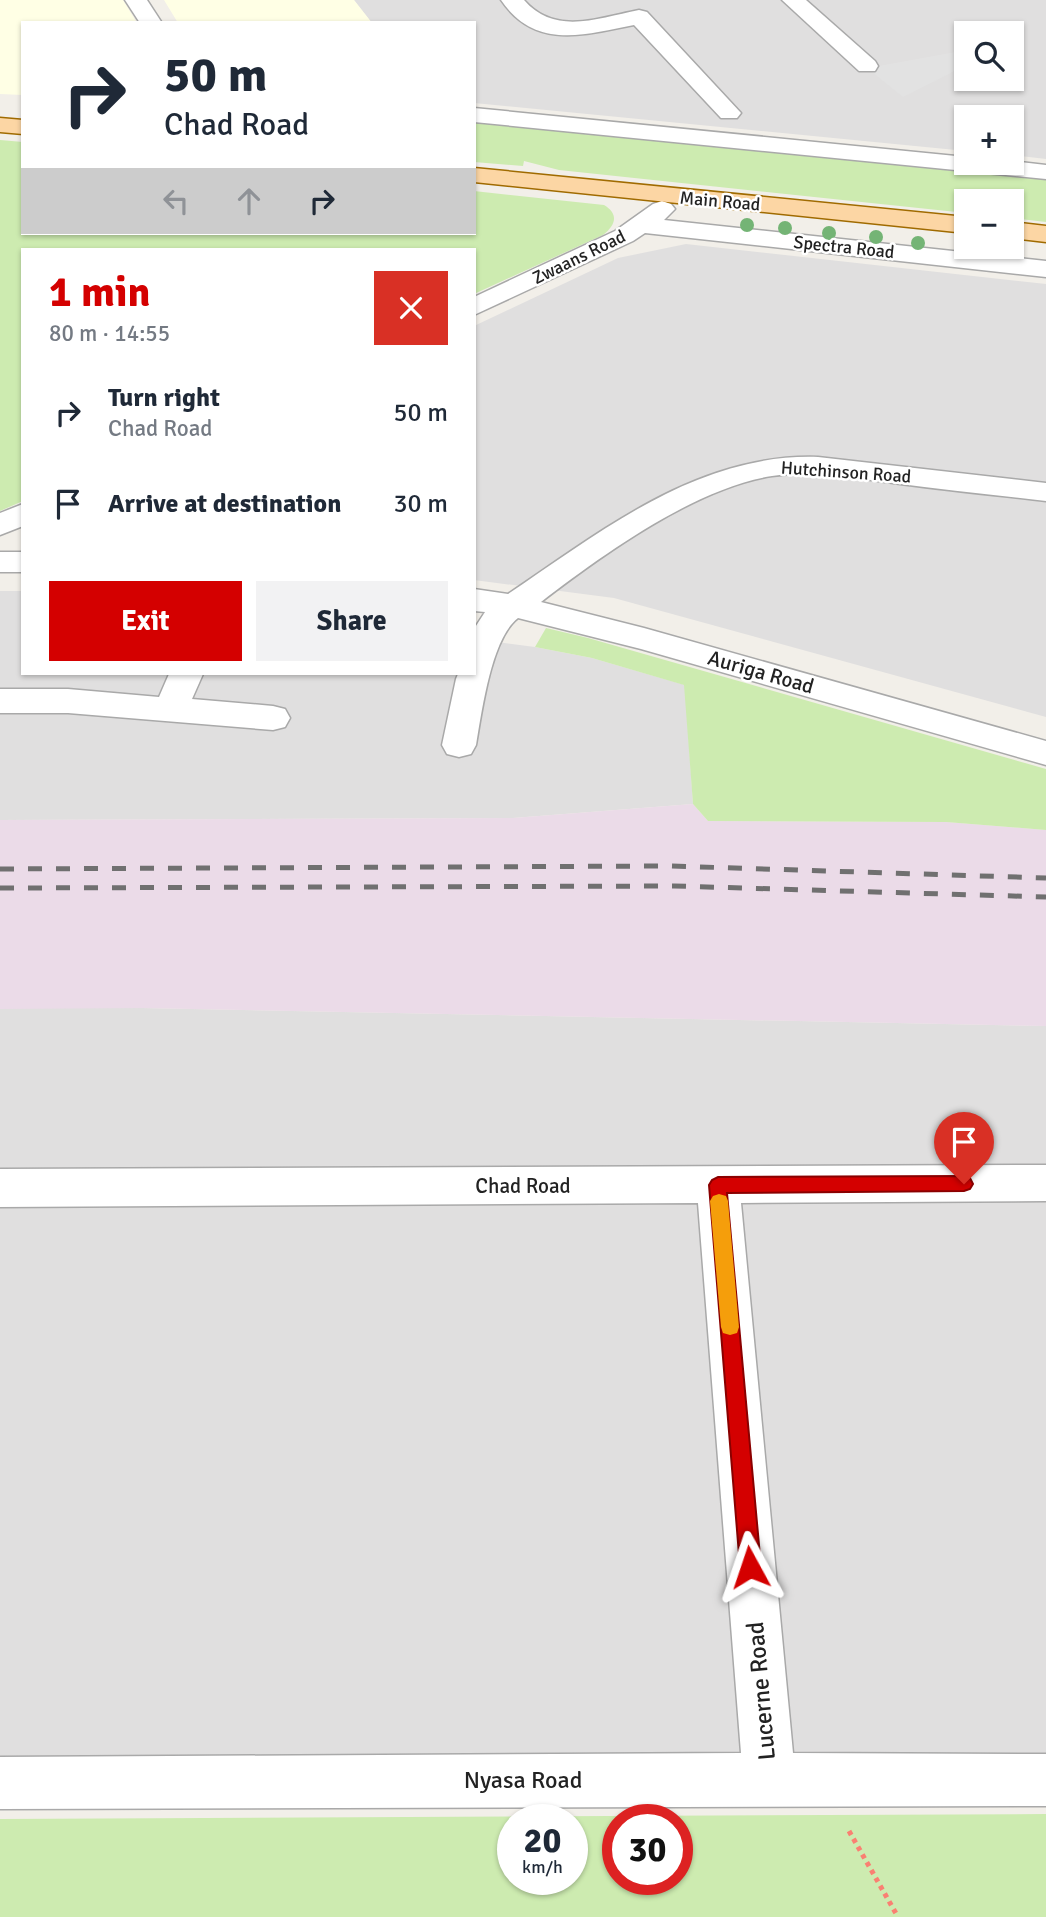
<!DOCTYPE html>
<meta charset="utf-8">
<style>
:root{--surface:#fff;--page:#f2f2f3;--text:#1f2937;--muted:#747a83;--accent:#d40000}
body{margin:0;font-family:Signika,sans-serif;background:var(--page);color:var(--text);height:100vh;display:flex;flex-direction:column;font-size:26px;white-space:nowrap}
*{box-sizing:border-box;margin:0}
p{font-size:23px;color:var(--muted)}
.icon{flex:none;width:38px;height:38px;fill:none;stroke:currentColor;stroke-width:2;stroke-linecap:round;stroke-linejoin:round}
.map{position:relative;flex:1;overflow:hidden}
.panel{position:absolute;left:21px;top:248px;width:455px;height:427px;display:flex;flex-direction:column;background:var(--surface);border-radius:0px;box-shadow:0 2px 5px #0004}
.panel>*{flex:none}
.top-card{position:absolute;left:21px;top:21px;width:455px;height:214px;border-radius:0px;box-shadow:0 2px 5px #0004;background:#fff;color:var(--text);overflow:hidden}
.controls{position:absolute;left:954px;top:21px;display:grid;gap:14px}
.controls a{display:grid;place-items:center;width:70px;height:70px;border-radius:0px;background:var(--surface);box-shadow:0 2px 5px #0004;font-size:35px}
.speed{position:absolute;left:497px;top:1804px;display:flex;gap:14px;font-size:35px;font-weight:700;text-align:center}
.speed>*{display:grid;place-content:center;width:91px;height:91px;border-radius:50%;background:var(--surface);box-shadow:0 2px 5px #0004;line-height:1}
.speed small{font-size:18px;font-weight:400}
.speed .limit{border:10px solid #d22;background:#fff;color:#111}
.pin{position:absolute;display:grid;place-items:center;width:60px;height:60px;color:#fff;margin:-72px -30px;border-radius:50% 50% 50% 0;rotate:-45deg;box-shadow:0 0 7px #0007}
.pin .icon{rotate:45deg}
.me{position:absolute;width:77px;margin:-38px;rotate:355deg;stroke-linejoin:round;filter:drop-shadow(0 0 5px #0008)}
.turn{display:flex;align-items:center;gap:24px;height:147px;padding:0 28px;font-size:32px}
.turn .icon{width:91px;height:91px;stroke-width:2.5}
.turn b{display:block;font-size:49px;line-height:60px}
.lanes{display:flex;align-items:center;height:66px;padding:0 28px;background:#0003;justify-content:center;gap:35px;direction:ltr}
.lanes .off{opacity:.35}
.round{display:grid;place-items:center;flex:none;width:74px;height:74px;border-radius:0px;background:var(--page)}
.head{display:flex;align-items:center;justify-content:space-between;height:119px;padding:0 28px}
h1{font-size:42px;font-weight:700;line-height:52px;color:var(--accent)}
.action{display:flex;gap:14px;margin-top:auto;padding:14px 28px}
.action a{flex:1;height:80px;border-radius:0px;background:var(--accent);color:#fff;font-size:28px;font-weight:700;line-height:80px;text-align:center}
.action a+a{background:var(--page);color:var(--text)}
ul{padding:0;list-style:none}
li{display:flex;align-items:center;gap:21px;height:91px;padding:0 28px}
li div{flex:1}
li b{display:block;font-size:26px}
li em{font-style:normal}
.map>svg:first-child{display:block}
.residential{fill:#e0dfdf;fill-rule:evenodd}
.industrial{fill:#ebdbe8}
.education{fill:#ffffe5}
.grass{fill:#cdebb0;fill-rule:evenodd}
.parking{fill:#e2e2e2}
.lines{fill:none;stroke-linecap:round;stroke-linejoin:round}
.minor-casing{stroke:#a9a9a9;stroke-width:3}
.major-casing{stroke:#a06b00;stroke-width:3}
.path{stroke:#fa8072;stroke-width:5;stroke-dasharray:4.5 4.5;stroke-linecap:butt}
.minor{fill:#fff;fill-rule:evenodd}
.major{fill:#fcd6a4;fill-rule:evenodd}
.rail{stroke:#707070;stroke-width:5;stroke-dasharray:14 14;stroke-linecap:butt}
.tree{fill:#74b475}
.route{fill:#d40000;stroke:#8a0000;stroke-width:2}
.slow{fill:#f59e0b}
.labels{text-anchor:middle;stroke-width:5;stroke-linejoin:round;paint-order:stroke}
.far-street-label{font-size:18px;fill:#222;stroke:#fff}
.street-label{font-size:21px;fill:#222;stroke:#fff}
.near-street-label{font-size:24px;fill:#222;stroke:#fff}
</style>
<div class="map">
<svg width="1046" height="1917" viewBox="0 0 1046 1917">
<rect width="100%" height="100%" fill="#f2efe9"/>
<g class="residential">
<path d="M 354,0 L 1046,0 L 1046,159 L 1012,155 L 1012,117 L 966,117 L 966,151 L 474,103 L 474,23 L 372,23 ZM 966,33 L 1012,33 L 1012,79 L 966,79 Z"/>
<path d="M 686,244 L 1046,284 L 1046,717 L 614,598 L 474,580 L 474,326 L 618,258 Z"/>
<path d="M 0,591 L 23,591 L 23,674 L 474,674 L 474,639 L 535,647 L 592,658 L 685,685 L 693,804 L 513,818 L 0,820 Z"/>
<path d="M 0,1008 L 142,1008 L 1046,1026 L 1046,1780 L 0,1783 Z"/>
</g>
<path class="industrial" d="M 693,804 L 708,821 L 946,822 L 1046,830 L 1046,1026 L 142,1008 L 0,1009 L 0,820 L 513,818 Z"/>
<g class="education">
<path d="M 0,0 L 123,0 L 137,23 L 23,23 L 23,95 L 0,94 Z"/>
<path d="M 164,0 L 354,0 L 372,23 L 178,23 Z"/>
</g>
<g class="grass">
<path d="M 474,121 L 1046,179 L 1046,222 L 1012,218 L 1012,201 L 966,201 L 966,213 L 559,170 L 524,161 L 523,166 L 474,162 Z"/>
<path d="M 0,140 L 23,142 L 23,233 L 474,233 L 474,191 L 604,205 C 619,214 616,225 603,235 L 474,294 L 474,250 L 23,250 L 23,501 L 0,511 Z"/>
<path d="M 546,628 L 588,638 L 1046,769 L 1046,830 L 946,822 L 708,821 L 693,804 L 684,685 L 592,658 L 535,647 Z"/>
<path d="M 1046,1814 L 1046,1917 L 0,1917 L 0,1819 ZM 572,1820 L 572,1880 L 513,1880 L 513,1820 ZM 677,1820 L 677,1880 L 618,1880 L 618,1820 Z"/>
</g>
<path class="parking" d="M 966,50 L 966,65 L 903,97 L 867,68 Z"/>
<g class="lines">
<defs>
<g id="minor">
<path d="M 125,0 L 147,0 L 162,23 L 140,23 Z"/>
<path d="M 501,0 L 524,0 C 555,36 598,18 639,10 L 647,12 L 741,113 L 737,118 L 721,118 L 634,25 C 583,35 535,50 501,0 Z"/>
<path d="M 782,0 L 806,0 L 875,61 L 878,66 L 875,71 L 859,71 Z"/>
<path d="M 474,108 L 966,157 L 966,163 L 1012,161 L 1046,165 L 1046,179 L 474,122 Z"/>
<path d="M 662,201 L 671,204 L 675,209 L 664,220 L 1046,261 L 1046,277 L 645,233 L 633,241 L 474,315 L 474,297 L 615,231 L 653,204 Z"/>
<path d="M 818,457 L 1046,483 L 1046,501 C 995,495 944,490 893,483 C 854,478 812,470 772,476 C 695,488 602,555 541,602 L 644,628 L 1046,741 L 1046,765 L 641,649 L 518,618 C 491,639 482,711 476,745 L 471,754 L 459,757 L 447,754 L 442,745 L 456,679 L 458,674 L 474,674 L 474,629 L 485,612 L 474,611 L 474,589 L 508,594 C 602,531 698,453 818,457 Z"/>
<path d="M 23,504 L 23,526 L 0,535 L 0,513 Z"/>
<rect x="0" y="552" width="23" height="20"/>
<path d="M 169,674 L 203,674 L 192,699 L 273,706 L 285,709 L 290,718 L 285,727 L 273,730 L 68,713 L 0,713 L 0,689 L 68,689 L 159,697 Z"/>
<path d="M 1046,1165 L 1046,1201 L 741,1203 L 793,1753 L 1046,1754 L 1046,1806 L 0,1809 L 0,1757 L 741,1753 L 698,1203 L 0,1207 L 0,1169 Z"/>
</g>
<g id="major">
<path d="M 0,118 L 23,120 L 23,134 L 0,132 Z"/>
<path d="M 474,168 L 966,217 L 966,233 L 474,182 Z"/>
<path d="M 1012,222 L 1046,226 L 1046,242 L 1012,238 Z"/>
</g>
</defs>
<use href="#minor" class="minor-casing"/>
<use href="#major" class="major-casing"/>
<path class="path" d="M 849,1831 L 898,1917"/>
<use href="#minor" class="minor"/>
<use href="#major" class="major"/>
<g class="rail">
<path d="M 0,869 L 671,866 L 1046,878"/>
<path d="M 0,888 L 674,886 L 1046,897"/>
</g>
</g>
<g class="tree">
<circle cx="747" cy="225" r="7"/>
<circle cx="785" cy="228" r="7"/>
<circle cx="829" cy="233" r="7"/>
<circle cx="876" cy="237" r="7"/>
<circle cx="918" cy="243" r="7"/>
</g>
<path class="route" d="M 964,1176 L 970,1178 L 973,1184 L 970,1189 L 964,1191 L 727,1193 L 761,1567 L 758,1574 L 750,1577 L 743,1574 L 740,1567 L 709,1185 L 712,1180 L 718,1177 Z"/>
<path class="slow" d="M 719,1194 L 726,1196 L 728,1201 L 739,1327 L 737,1333 L 730,1335 L 723,1333 L 721,1327 L 710,1201 L 713,1196 Z"/>
<g class="labels">
<g class="far-street-label">
<text transform="translate(720 201) rotate(5)" y="6">Main Road</text>
<text transform="translate(844 247) rotate(6)" y="6">Spectra Road</text>
<text transform="translate(579 257) rotate(-26)" y="6">Zwaans Road</text>
<text transform="translate(846 472) rotate(4)" y="6">Hutchinson Road</text>
</g>
<g class="street-label">
<text transform="translate(761 672) rotate(16)" y="7">Auriga Road</text>
<text x="523" y="1193">Chad Road</text>
</g>
<g class="near-street-label">
<text transform="translate(761 1691) rotate(-95)" y="8">Lucerne Road</text>
<text x="523" y="1788">Nyasa Road</text>
</g>
</g>
</svg>
<div class="controls">
<a><svg class="icon" aria-label="search" viewBox="0 0 24 24"><circle cx="10" cy="10" r="6"/><path d="M15 15l6 6"/></svg></a>
<a>+</a>
<a>−</a>
</div>
<div class="speed"><div>20<small>km/h</small></div><div class="limit">30</div></div>
<div class="pin" style="left:964px;top:1184px;background:#d93025"><svg class="icon" aria-label="arrive" viewBox="0 0 24 24"><path d="M6 21V4h12l-3 4 3 4H6"/></svg></div>
<svg class="me" style="left:750px;top:1567px" viewBox="-20 -20 40 40"><path d="M0-17L14 15 0 8-14 15z" fill="#d40000" stroke="#fff" stroke-width="4"/></svg>
<div class="top-card">
<div class="turn"><svg class="icon" aria-label="right" viewBox="0 0 24 24"><path d="M7 20v-9h11M14 6l5 5-5 5"/></svg><div><b>50 m</b>Chad Road</div></div>
<div class="lanes"><svg class="icon off" aria-label="left" viewBox="0 0 24 24"><path d="M17 20v-9H6M10 6l-5 5 5 5"/></svg><svg class="icon off" aria-label="ahead" viewBox="0 0 24 24"><path d="M12 20V5M6 11l6-6 6 6"/></svg><svg class="icon" aria-label="right" viewBox="0 0 24 24"><path d="M7 20v-9h11M14 6l5 5-5 5"/></svg></div>
</div>
<section class="panel">
<div class="head"><div><h1>1 min</h1><p>80 m · 14:55</p></div><a class="round" style="background:#d93025;color:#fff"><svg class="icon" aria-label="close" viewBox="0 0 24 24"><path d="M6 6l12 12M18 6L6 18"/></svg></a></div>
<ul>
<li><svg class="icon" aria-label="right" viewBox="0 0 24 24"><path d="M7 20v-9h11M14 6l5 5-5 5"/></svg><div><b>Turn right</b><p>Chad Road</p></div><em>50 m</em></li>
<li><svg class="icon" aria-label="arrive" viewBox="0 0 24 24"><path d="M6 21V4h12l-3 4 3 4H6"/></svg><div><b>Arrive at destination</b></div><em>30 m</em></li>
</ul>
<div class="action"><a>Exit</a><a>Share</a></div>
</section>
</div>
